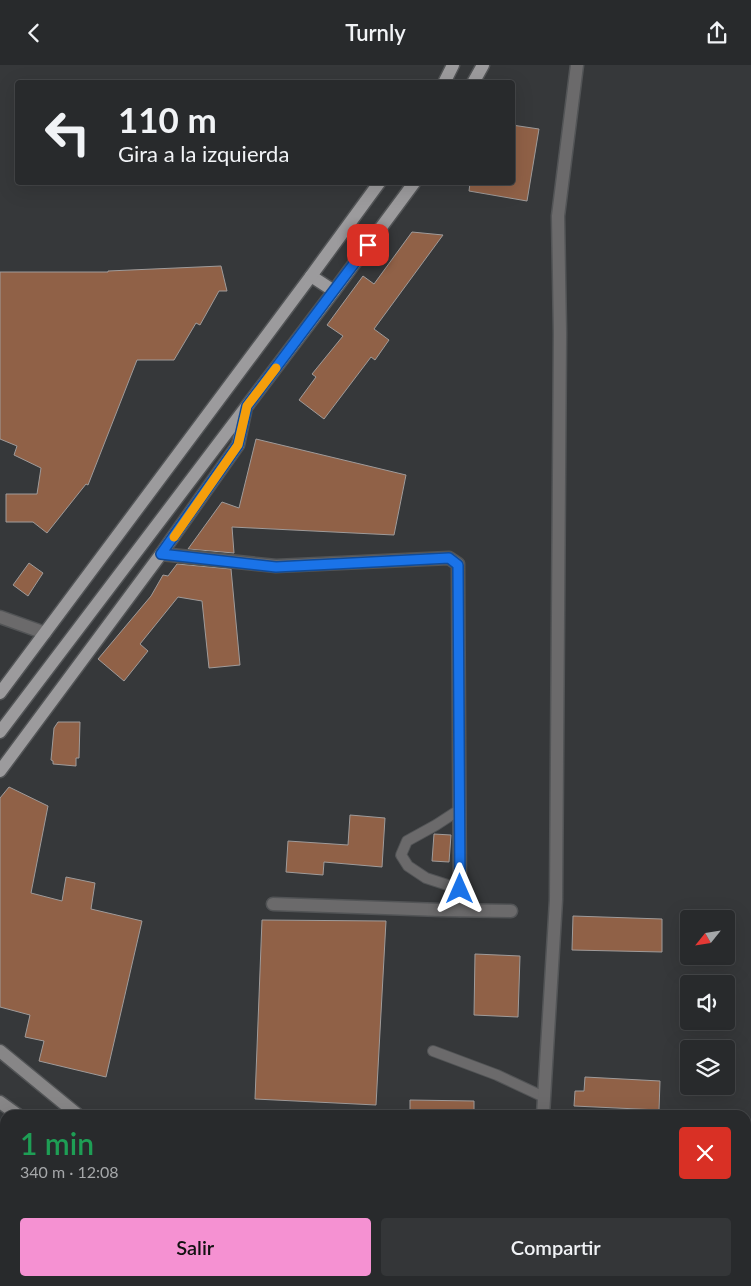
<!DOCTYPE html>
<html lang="es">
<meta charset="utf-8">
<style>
:root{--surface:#282a2c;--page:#343638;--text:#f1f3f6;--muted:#a5a7a9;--line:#444648;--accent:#f591d2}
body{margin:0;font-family:Lato,sans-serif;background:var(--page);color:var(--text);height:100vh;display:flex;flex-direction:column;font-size:19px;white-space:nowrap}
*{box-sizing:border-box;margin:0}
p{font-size:16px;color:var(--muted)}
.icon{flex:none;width:28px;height:28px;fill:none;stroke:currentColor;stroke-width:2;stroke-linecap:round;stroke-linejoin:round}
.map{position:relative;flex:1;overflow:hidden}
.sheet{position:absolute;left:0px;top:1045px;width:751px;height:176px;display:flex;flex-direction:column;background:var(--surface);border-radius:15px 15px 0 0;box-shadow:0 5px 20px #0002,0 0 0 1px var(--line)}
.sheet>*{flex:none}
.hud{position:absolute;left:15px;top:15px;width:500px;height:105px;border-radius:5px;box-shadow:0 5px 20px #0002,0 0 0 1px var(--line);background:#282a2c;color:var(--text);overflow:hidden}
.needle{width:32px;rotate:240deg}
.tools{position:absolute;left:680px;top:845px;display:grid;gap:10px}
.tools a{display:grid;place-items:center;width:55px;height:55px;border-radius:5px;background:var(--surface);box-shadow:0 5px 20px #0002,0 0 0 1px var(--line);font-size:25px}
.pin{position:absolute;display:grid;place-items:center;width:42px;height:42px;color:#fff;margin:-21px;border-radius:10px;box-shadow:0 2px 8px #0006}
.me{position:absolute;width:55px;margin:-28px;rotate:0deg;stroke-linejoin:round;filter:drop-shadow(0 0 4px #0008)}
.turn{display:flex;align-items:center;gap:18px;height:105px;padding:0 20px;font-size:22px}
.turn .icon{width:65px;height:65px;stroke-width:2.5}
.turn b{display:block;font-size:35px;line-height:42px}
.round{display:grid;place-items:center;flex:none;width:52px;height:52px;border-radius:5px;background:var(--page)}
.headline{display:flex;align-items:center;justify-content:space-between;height:85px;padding:0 20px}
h1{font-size:30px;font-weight:600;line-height:38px;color:#1e9e55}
.button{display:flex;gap:10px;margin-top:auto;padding:10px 20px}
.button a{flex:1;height:58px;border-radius:5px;background:var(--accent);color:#111;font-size:20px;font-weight:600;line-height:58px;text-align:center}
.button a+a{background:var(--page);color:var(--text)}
header{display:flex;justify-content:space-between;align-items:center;height:65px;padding:0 20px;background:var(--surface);font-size:22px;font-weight:600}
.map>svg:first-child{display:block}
.building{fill:#906147;stroke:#9f9b9a}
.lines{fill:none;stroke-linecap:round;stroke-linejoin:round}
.lane-casing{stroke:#525456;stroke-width:12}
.street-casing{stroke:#525456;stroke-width:15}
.secondary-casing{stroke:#525456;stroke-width:15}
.primary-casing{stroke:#525456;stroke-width:15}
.lane{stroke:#6b6a6b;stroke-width:10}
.street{stroke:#6b6a6b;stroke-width:12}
.secondary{stroke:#878687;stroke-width:12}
.primary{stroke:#9c9b9d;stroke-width:12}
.route-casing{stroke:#114b97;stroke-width:12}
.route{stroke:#1a73e8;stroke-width:9}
.slow{stroke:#f59e0b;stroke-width:9}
</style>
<header><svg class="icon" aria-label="back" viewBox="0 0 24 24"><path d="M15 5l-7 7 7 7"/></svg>Turnly<svg class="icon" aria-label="share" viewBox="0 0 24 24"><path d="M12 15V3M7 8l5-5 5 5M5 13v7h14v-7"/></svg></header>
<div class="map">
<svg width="751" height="1221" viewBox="0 0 751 1221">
<rect width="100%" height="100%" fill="#36383a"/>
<g class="building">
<path d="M 512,60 L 539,64 L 527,136 L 469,126 L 470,118 L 512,118 Z"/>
<path d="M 412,167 L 443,170 L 374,264 L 389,275 L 375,295 L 371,292 L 324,354 L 299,335 L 316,312 L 312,309 L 343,271 L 327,260 L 363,211 L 374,219 Z"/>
<path d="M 221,201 L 227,226 L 219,226 L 200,260 L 196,258 L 174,295 L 137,295 L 88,420 L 86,419 L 47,468 L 33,457 L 6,457 L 6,429 L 37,429 L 41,403 L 14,390 L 17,381 L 0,374 L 0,207 L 108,207 L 108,206 Z"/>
<path d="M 256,374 L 406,410 L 394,470 L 232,462 L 234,488 L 188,484 L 222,437 L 239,443 Z"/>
<path d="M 29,498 L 43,508 L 28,531 L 13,520 Z"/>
<path d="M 177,499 L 231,504 L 240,600 L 209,603 L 202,536 L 178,532 L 140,579 L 148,586 L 124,616 L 98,594 L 151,531 L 163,510 L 168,511 Z"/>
<path d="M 58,657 L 80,657 L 79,693 L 76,693 L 76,701 L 53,699 L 53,696 L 51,695 L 54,663 Z"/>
<path d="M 9,722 L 48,741 L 31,828 L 62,836 L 66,812 L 95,818 L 91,844 L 142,856 L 106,1012 L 39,996 L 44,976 L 25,972 L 30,950 L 0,942 L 0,733 Z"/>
<path d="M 350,750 L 385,753 L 382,802 L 324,797 L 323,810 L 286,807 L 288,776 L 348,780 Z"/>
<path d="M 434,769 L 451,770 L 449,797 L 432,796 Z"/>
<path d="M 573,851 L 662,854 L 662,887 L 572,885 Z"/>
<path d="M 262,855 L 386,856 L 376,1040 L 255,1034 Z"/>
<path d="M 475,889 L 520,891 L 518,952 L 474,950 Z"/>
<path d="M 585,1012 L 660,1016 L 659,1045 L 574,1041 L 575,1026 L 584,1026 Z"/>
<path d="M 410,1035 L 474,1036 L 474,1050 L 410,1050 Z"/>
</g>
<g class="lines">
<defs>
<g id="lane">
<path d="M 459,745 L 436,760 L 407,776 L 401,790 L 408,801 L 426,813 L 460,824"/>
<path d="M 433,986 L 497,1010 L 544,1032"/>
<path d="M 405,1221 L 406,1216"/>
</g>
<g id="street">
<path d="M 161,489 L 276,501 L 449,493 L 458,499 L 460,845"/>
<path d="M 0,552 L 45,568"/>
<path d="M 273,839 L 441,845 L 511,846"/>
<path d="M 543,1050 L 556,835 L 560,268 L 558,151 L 577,0"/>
<path d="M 0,1162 L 5,1168"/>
<path d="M 36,1216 L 38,1221"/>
<path d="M 93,1216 L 99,1221"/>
<path d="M 530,1221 L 531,1216"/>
</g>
<g id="secondary">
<path d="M 0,986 L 78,1050"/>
<path d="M 0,1037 L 18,1050"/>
<path d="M 266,1216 L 277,1221"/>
</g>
<g id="primary">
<path d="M 444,18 L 453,0"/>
<path d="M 473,18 L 483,0"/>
<path d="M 311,211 L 334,226"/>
<path d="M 0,628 L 311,211 L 379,118"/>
<path d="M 0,667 L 334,226 L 414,118"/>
<path d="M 0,706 L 161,489 L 238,380 L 245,347"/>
</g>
</defs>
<use href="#lane" class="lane-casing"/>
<use href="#street" class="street-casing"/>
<use href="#secondary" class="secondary-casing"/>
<use href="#primary" class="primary-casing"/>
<use href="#lane" class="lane"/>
<use href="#street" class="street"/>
<use href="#secondary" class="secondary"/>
<use href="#primary" class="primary"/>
</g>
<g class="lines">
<defs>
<path id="route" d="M 368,180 L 247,341 L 238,380 L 161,489 L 276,502 L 449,493 L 458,500 L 460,824"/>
</defs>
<use href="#route" class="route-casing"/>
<use href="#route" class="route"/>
<path class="slow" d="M 174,472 L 238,380 L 247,341 L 276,303"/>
</g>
</svg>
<div class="tools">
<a><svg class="needle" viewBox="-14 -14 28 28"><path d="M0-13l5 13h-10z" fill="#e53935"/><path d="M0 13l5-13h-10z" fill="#a5a7a9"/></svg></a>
<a><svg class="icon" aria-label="sound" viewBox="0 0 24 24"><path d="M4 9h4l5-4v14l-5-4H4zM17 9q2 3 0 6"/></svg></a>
<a><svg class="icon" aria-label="layers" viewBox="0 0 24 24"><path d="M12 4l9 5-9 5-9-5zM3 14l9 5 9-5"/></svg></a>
</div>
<div class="pin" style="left:368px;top:180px;background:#d93025"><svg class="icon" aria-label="arrive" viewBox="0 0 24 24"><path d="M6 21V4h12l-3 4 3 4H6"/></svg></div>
<svg class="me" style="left:460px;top:824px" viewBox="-20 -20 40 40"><path d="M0-17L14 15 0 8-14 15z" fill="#1a73e8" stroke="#fff" stroke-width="4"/></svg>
<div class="hud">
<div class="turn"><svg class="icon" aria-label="left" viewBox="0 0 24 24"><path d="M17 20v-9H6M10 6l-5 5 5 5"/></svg><div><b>110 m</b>Gira a la izquierda</div></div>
</div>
<section class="sheet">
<div class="headline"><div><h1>1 min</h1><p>340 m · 12:08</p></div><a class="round" style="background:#d93025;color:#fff"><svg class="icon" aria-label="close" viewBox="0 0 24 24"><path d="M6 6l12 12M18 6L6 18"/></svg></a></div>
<div class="button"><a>Salir</a><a>Compartir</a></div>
</section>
</div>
